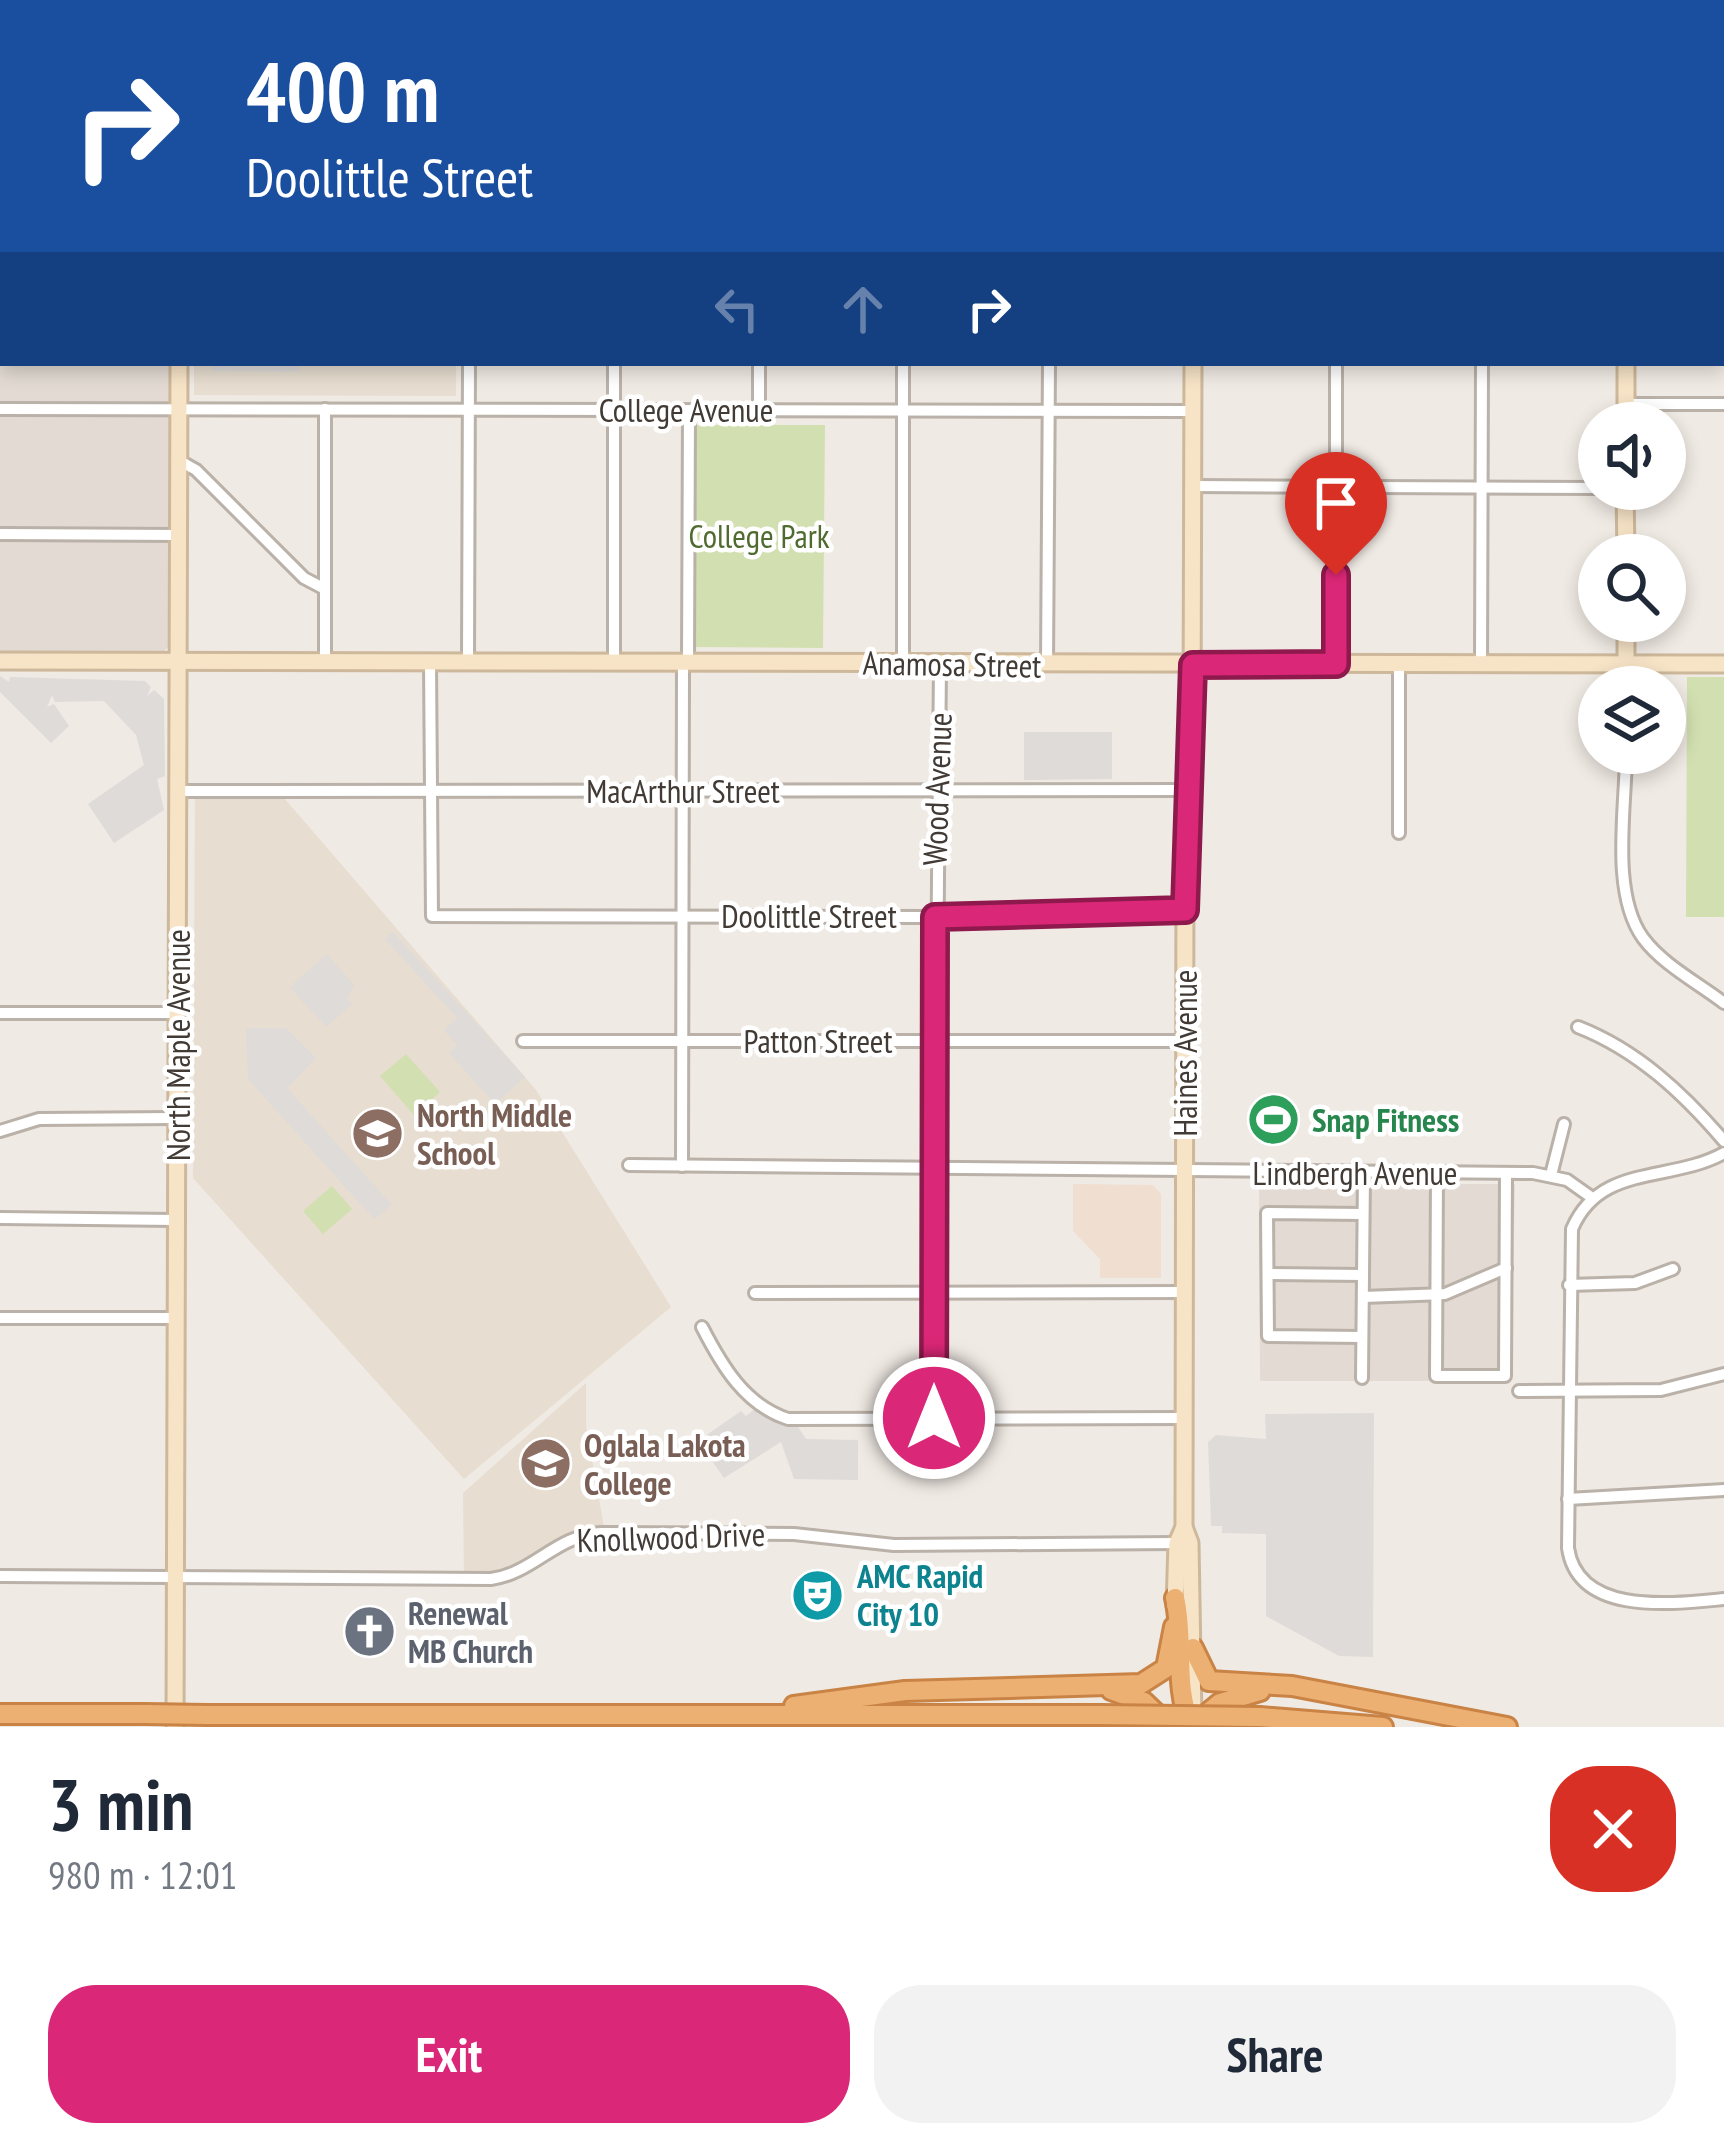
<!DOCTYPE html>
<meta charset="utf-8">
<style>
:root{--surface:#fff;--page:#f2f2f3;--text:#1f2937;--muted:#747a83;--accent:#db2777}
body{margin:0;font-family:"PT Sans Narrow",sans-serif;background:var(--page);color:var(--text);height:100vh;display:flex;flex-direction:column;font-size:45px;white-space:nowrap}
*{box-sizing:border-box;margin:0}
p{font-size:39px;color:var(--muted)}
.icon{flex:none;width:66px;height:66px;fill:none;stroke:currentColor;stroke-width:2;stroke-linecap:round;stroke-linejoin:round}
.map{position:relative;height:1727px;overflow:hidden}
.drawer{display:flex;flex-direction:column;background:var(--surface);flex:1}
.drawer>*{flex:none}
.guide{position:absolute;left:0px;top:0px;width:1725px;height:366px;box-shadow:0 6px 18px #0003;background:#1a4fa0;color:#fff;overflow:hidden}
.buttons{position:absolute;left:1578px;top:402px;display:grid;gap:24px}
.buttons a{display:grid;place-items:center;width:108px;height:108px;border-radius:50%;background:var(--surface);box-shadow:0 6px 18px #0003;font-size:60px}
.pin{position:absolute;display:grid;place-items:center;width:102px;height:102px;color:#fff;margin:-123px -51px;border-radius:50% 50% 50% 0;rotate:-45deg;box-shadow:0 0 12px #0007}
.pin .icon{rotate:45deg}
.me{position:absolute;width:132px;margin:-66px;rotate:0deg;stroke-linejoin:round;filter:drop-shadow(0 0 9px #0008)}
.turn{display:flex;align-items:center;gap:42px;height:252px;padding:0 48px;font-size:54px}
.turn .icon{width:156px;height:156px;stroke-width:2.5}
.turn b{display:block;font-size:84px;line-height:102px}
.lanes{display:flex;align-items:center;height:114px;padding:0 48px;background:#0003;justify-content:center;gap:60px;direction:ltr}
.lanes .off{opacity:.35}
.round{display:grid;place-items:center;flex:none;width:126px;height:126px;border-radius:48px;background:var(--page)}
.summary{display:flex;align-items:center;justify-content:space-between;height:204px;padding:0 48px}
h1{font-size:72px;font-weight:700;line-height:90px}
.primary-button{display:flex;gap:24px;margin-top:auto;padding:24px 48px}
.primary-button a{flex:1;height:138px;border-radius:48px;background:var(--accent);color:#fff;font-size:48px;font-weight:700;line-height:138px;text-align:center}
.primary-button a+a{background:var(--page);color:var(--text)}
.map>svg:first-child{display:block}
.residential{fill:#e3dbd3}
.commercial{fill:#f0ded1}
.education{fill:#e7ddd0}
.green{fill:#d2e0b1}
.parking{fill:#dedbd9}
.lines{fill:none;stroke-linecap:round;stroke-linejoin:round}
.street-casing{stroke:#bab1a8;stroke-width:16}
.secondary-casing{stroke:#cdb89b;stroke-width:21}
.highway-casing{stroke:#c98345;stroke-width:24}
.street{stroke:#fff;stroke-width:10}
.secondary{stroke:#f7e4c7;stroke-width:15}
.highway{stroke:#ecb073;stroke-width:18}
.highway-bridge-casing{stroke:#c98345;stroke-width:24;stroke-linecap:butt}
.highway-bridge{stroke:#ecb073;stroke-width:18}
.route-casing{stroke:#8e194d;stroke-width:30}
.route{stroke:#db2777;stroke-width:21}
.labels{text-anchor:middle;stroke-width:9;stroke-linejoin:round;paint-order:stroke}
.street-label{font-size:33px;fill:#413a35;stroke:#fff}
.park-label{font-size:33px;fill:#506b30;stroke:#fff}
.education-label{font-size:33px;font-weight:bold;fill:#785e54;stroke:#fff;text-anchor:start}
.leisure-label{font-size:33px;font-weight:bold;fill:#27864d;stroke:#fff;text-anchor:start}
.culture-label{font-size:33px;font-weight:bold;fill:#0d838f;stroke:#fff;text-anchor:start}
.worship-label{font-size:33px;font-weight:bold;fill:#5b616d;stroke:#fff;text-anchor:start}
</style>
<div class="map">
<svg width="1724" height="1727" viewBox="0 0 1724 1727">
<rect width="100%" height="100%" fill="#f0eae4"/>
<g class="residential">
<path d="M 0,88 L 3,363 L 172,363 L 171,644 L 161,654 L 0,653 Z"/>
<path d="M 1259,1184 L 1515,1184 L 1511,1381 L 1260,1381 Z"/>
</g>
<path class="commercial" d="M 1073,1184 L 1153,1185 L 1161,1194 L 1161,1278 L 1100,1278 L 1100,1259 L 1073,1231 Z"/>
<g class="education">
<path d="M 194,363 L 456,363 L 456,396 L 194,395 Z"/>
<path d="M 195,798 L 284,798 L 536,1090 L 671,1307 L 464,1479 L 193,1178 Z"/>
<path d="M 586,1383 L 586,1425 L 605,1533 L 582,1534 L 520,1570 L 464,1578 L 463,1493 Z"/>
</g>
<g class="green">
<path d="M 693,425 L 825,425 L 823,648 L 693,647 Z"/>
<path d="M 1687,677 L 1724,677 L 1724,917 L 1686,917 Z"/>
<path d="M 406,1054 L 440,1092 L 414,1115 L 380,1076 Z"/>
<path d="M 332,1186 L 352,1209 L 323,1234 L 303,1211 Z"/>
</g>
<g class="parking">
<path d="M 212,363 L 299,363 L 299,372 L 212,371 Z"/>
<path d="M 0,676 L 9,682 L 10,677 L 145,681 L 151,687 L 147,696 L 154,690 L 164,699 L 165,776 L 157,779 L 164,810 L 114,843 L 88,804 L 144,765 L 136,735 L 104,701 L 55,702 L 52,695 L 47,707 L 54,704 L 69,726 L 51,743 L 0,692 Z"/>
<path d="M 1024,732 L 1112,732 L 1112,779 L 1024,780 Z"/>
<path d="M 393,932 L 525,1077 L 495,1104 L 449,1053 L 457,1045 L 444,1030 L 457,1018 L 385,939 Z"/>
<path d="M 327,954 L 354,985 L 347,998 L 352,1004 L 326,1027 L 290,987 Z"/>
<path d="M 246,1028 L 286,1028 L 316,1058 L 287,1088 L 392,1205 L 374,1219 L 248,1079 Z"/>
<path d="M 756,1408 L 793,1419 L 806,1439 L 858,1440 L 858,1480 L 794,1479 L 781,1442 L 724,1478 L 698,1441 L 741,1411 L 746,1416 Z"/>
<path d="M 1374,1413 L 1373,1657 L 1339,1656 L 1266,1616 L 1266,1534 L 1222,1533 L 1222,1526 L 1211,1526 L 1208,1442 L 1216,1435 L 1266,1439 L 1265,1414 Z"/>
</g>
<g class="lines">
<defs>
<g id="street">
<path d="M 470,0 L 470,3"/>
<path d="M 605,0 L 606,3"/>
<path d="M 759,0 L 759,3"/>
<path d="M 1048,0 L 1048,3"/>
<path d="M 1337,0 L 1337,3"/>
<path d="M 325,3 L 325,0"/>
<path d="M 904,3 L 904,0"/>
<path d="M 1483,3 L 1483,0"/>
<path d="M 1627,3 L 1627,0"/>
<path d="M 0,156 L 3,156"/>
<path d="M 1722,160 L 1724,160"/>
<path d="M 0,283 L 3,283"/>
<path d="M 1626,404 L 1724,404"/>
<path d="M 0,409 L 1192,411"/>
<path d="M 759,410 L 759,363"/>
<path d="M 180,461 L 196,470 L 304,578 L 325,589"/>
<path d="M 1192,486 L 1599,488"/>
<path d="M 0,534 L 180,535"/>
<path d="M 614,661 L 614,363"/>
<path d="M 325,662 L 325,409"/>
<path d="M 430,662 L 432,916 L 935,917 L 1185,910"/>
<path d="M 468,662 L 469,363"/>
<path d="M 688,662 L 689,411"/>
<path d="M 903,663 L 903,363"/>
<path d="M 1481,663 L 1482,363"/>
<path d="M 1336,664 L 1336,363"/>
<path d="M 1399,664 L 1399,833"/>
<path d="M 1626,664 L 1626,687"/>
<path d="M 1047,665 L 1049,363"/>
<path d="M 1626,753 C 1626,807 1610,892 1643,938 C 1663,965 1698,983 1724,1003"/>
<path d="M 179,791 L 1187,790"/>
<path d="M 0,1013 L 178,1013"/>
<path d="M 1578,1027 C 1637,1050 1683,1093 1724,1141"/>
<path d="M 523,1041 L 1185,1041"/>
<path d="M 0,1131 L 39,1119 L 177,1118"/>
<path d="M 1724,1153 C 1670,1183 1600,1163 1572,1229 L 1568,1548 C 1578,1616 1671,1604 1724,1599"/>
<path d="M 629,1165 L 1533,1173 L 1567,1180 L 1591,1197"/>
<path d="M 682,1166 L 683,662"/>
<path d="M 1437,1173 L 1436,1376 L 1505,1376 L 1506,1173"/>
<path d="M 1551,1175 L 1564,1124"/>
<path d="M 0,1218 L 176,1220"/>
<path d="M 1268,1274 L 1363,1275"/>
<path d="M 1569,1285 L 1635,1283 L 1673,1269"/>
<path d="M 755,1293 L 1184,1292"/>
<path d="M 1363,1297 L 1445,1294 L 1506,1268"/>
<path d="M 0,1318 L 176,1318"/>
<path d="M 702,1327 C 722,1366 745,1405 788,1419 L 1185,1418"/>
<path d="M 1362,1337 L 1268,1336 L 1267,1213 L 1363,1214"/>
<path d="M 1362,1378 L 1364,1173"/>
<path d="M 1519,1391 L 1661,1390 L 1724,1374"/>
<path d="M 933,1418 L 940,664"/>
<path d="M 1568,1499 L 1724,1490"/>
<path d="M 0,1576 L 491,1579 C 534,1573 556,1535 601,1533 L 794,1534 L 894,1545 L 1177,1543"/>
</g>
<g id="secondary">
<path d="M 1193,0 L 1193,3"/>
<path d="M 180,3 L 180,0"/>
<path d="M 1626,423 L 1626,363"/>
<path d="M 1625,489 L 1626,555"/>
<path d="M 1626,621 L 1626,664"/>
<path d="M 0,661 L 1724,664"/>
<path d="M 1184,1527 L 1190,1543 L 1193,1718"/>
<path d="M 1175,1606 L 1177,1543 L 1184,1527 L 1185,854 L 1192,722 L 1193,363"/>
<path d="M 175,1727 L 179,363"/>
</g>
<g id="highway">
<path d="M 1175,1598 C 1185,1640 1173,1688 1192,1727"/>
<path d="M 1193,1648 L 1209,1681 L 1292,1686 L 1507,1727"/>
<path d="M 1111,1690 L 1144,1702 L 1170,1727"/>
<path d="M 794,1706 L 905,1691 L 1141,1684 L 1166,1668 L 1174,1627"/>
<path d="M 0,1714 L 145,1714"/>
<path d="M 207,1715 L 1101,1715"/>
<path d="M 1260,1717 L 1383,1727"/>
<path d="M 1191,1727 L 1220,1703 L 1260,1691"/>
</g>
</defs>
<use href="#street" class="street-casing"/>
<use href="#secondary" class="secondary-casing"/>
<use href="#highway" class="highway-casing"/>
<use href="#street" class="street"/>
<use href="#secondary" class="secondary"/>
<use href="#highway" class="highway"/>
<defs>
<g id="highway-bridge">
<path d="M 145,1714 L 207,1715"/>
<path d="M 1101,1715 L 1260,1717"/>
</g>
</defs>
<use href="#highway-bridge" class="highway-bridge-casing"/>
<use href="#highway-bridge" class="highway-bridge"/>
</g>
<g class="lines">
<defs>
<path id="route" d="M 934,1418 L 935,917 L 1185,910 L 1193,665 L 1336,664 L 1336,575"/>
</defs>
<use href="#route" class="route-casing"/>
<use href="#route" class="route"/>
</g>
<defs>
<symbol id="stadium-disc" viewBox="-11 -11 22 22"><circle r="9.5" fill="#2e9e5b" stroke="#fff"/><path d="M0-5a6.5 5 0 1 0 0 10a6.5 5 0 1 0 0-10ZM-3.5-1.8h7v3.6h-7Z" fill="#fff"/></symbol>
<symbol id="school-disc" viewBox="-11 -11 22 22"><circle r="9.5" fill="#8d6e63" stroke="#fff"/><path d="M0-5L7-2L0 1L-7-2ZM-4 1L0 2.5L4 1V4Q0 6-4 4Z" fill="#fff"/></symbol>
<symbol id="university-disc" viewBox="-11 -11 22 22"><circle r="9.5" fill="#8d6e63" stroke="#fff"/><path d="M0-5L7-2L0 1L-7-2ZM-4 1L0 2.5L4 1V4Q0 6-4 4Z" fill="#fff"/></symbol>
<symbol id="theatre-disc" viewBox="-11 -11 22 22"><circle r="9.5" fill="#0f9aa8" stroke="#fff"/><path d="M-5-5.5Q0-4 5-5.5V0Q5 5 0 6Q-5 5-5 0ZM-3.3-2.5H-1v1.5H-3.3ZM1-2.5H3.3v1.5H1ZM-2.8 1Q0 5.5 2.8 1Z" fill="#fff"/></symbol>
<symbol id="church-disc" viewBox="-11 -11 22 22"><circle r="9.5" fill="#6b7280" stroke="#fff"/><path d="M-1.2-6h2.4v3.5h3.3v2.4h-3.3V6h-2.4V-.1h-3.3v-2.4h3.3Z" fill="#fff"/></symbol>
</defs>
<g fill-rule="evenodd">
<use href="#stadium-disc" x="1244" y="1090" width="59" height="59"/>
<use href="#school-disc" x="348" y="1104" width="59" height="59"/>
<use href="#university-disc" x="516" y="1434" width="59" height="59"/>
<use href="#theatre-disc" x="788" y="1566" width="59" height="59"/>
<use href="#church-disc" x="340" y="1602" width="59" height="59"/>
</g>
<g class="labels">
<g class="street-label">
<text x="686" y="422">College Avenue</text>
<text transform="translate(952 664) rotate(1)" y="12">Anamosa Street</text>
<text transform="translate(937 789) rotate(-88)" y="12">Wood Avenue</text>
<text x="683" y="803">MacArthur Street</text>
<text x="809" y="928">Doolittle Street</text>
<text x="818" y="1053">Patton Street</text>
<text transform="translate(178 1045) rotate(-90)" y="12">North Maple Avenue</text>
<text transform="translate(1185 1053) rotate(-90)" y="12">Haines Avenue</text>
<text x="1355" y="1185">Lindbergh Avenue</text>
<text transform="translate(671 1537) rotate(-2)" y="12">Knollwood Drive</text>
</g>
<g class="park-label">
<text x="759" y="548">College Park</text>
</g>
<g class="education-label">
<text x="417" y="1127">North Middle<tspan x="417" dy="38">School</tspan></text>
<text x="584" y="1457">Oglala Lakota<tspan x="584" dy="38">College</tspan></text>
</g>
<g class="leisure-label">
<text x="1312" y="1132">Snap Fitness</text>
</g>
<g class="culture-label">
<text x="857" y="1588">AMC Rapid<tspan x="857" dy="38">City 10</tspan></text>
</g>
<g class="worship-label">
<text x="408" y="1625">Renewal<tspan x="408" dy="38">MB Church</tspan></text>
</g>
</g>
</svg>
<div class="buttons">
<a><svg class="icon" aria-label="sound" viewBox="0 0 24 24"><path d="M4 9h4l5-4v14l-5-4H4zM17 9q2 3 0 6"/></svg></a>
<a><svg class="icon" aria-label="search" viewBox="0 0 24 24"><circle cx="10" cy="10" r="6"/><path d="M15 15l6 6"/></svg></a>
<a><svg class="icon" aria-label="layers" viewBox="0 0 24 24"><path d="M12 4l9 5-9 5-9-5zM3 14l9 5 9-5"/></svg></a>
</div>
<div class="pin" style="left:1336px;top:575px;background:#d93025"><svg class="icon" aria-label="arrive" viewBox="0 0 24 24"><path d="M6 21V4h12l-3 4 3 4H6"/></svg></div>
<svg class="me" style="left:934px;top:1418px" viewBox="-20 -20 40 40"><circle r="17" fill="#db2777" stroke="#fff" stroke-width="3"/><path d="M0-11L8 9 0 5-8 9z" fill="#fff"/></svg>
<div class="guide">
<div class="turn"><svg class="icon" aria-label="right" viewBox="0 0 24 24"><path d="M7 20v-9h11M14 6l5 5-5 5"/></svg><div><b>400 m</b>Doolittle Street</div></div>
<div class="lanes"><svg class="icon off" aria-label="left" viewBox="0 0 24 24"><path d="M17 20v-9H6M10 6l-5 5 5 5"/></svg><svg class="icon off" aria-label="ahead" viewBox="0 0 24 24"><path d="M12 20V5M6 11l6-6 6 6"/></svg><svg class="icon" aria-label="right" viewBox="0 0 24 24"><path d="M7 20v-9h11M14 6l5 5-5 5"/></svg></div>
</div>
</div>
<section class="drawer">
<div class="summary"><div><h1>3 min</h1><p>980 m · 12:01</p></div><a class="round" style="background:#d93025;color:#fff"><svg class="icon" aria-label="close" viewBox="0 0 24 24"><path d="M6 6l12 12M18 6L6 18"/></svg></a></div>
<div class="primary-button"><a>Exit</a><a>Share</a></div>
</section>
